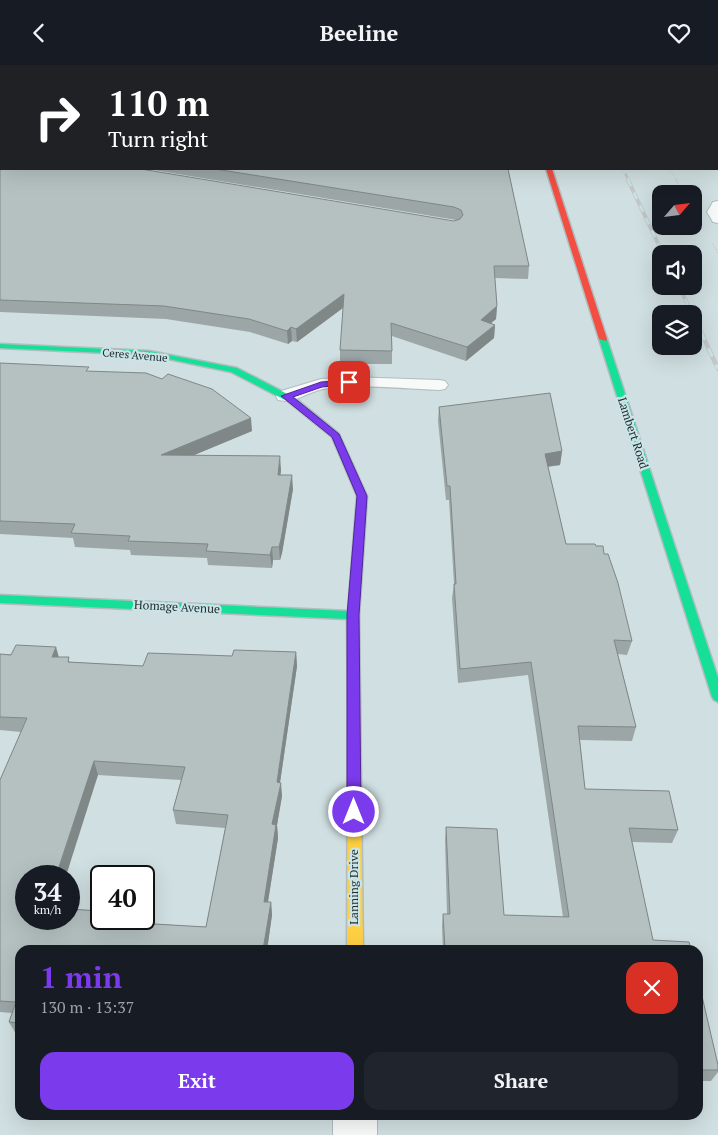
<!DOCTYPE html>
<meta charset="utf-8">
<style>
:root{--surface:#171b24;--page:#20242c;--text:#f1f3f6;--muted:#9ea1a6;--accent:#7c3aed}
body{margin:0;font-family:"PT Serif",serif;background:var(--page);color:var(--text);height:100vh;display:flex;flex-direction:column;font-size:19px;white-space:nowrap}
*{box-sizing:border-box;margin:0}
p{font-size:16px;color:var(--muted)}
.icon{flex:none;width:28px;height:28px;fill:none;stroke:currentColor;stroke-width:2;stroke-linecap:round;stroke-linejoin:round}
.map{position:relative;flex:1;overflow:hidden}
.panel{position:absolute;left:15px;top:880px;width:688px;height:175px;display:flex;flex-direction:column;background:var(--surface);border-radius:15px;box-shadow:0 5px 20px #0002}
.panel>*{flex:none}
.guide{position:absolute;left:0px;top:0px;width:719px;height:105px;box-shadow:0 5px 20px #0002;background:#202124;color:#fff;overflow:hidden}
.needle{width:32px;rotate:62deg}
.fabs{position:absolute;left:652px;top:120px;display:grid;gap:10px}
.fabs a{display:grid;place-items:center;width:50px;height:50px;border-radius:10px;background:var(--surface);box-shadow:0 5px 20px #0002;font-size:25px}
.speed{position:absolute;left:15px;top:800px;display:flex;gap:10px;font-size:25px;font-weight:700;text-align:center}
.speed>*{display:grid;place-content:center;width:65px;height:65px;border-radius:50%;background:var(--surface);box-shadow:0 5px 20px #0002;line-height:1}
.speed small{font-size:12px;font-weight:400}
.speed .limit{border:2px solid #111;border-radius:8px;background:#fff;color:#111}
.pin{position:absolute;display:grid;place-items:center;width:42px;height:42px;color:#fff;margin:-21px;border-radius:10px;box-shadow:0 2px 8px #0006}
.me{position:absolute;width:55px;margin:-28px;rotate:0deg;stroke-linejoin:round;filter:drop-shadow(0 0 4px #0008)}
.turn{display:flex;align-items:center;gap:18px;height:105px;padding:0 25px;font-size:22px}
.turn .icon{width:65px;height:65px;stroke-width:2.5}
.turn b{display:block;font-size:35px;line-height:42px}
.round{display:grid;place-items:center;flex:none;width:52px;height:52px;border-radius:15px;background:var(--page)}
.summary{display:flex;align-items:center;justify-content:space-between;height:85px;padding:0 25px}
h1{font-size:30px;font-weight:700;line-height:38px;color:var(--accent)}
.primary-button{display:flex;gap:10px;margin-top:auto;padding:10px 25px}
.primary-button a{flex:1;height:58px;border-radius:15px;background:var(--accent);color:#fff;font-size:20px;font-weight:700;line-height:58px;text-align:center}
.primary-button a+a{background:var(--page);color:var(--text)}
header{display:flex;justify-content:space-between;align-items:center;height:65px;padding:0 25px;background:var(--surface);font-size:22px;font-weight:700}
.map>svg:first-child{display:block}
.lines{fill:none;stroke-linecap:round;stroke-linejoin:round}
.lane-casing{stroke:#b1bdbf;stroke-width:2}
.street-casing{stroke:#b1bdbf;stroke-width:2}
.fast-casing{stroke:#b1bdbf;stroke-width:3}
.slow-casing{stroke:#b1bdbf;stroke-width:3}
.jam-casing{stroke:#b1bdbf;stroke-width:3}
.path-far1{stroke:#b9bebe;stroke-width:1;stroke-dasharray:0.5 2;stroke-linecap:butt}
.path{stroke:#b9bebe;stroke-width:2;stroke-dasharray:0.5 2.5;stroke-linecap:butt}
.lane{fill:#f8fafa;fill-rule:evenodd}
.street{fill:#f8fafa;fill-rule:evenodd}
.fast{fill:#16e098;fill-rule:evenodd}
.slow{fill:#ffcf43;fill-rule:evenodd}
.jam{fill:#f24e42;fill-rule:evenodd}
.rail-far2-casing{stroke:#c3c7c8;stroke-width:2.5}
.rail-far1-casing{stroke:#c3c7c8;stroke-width:4}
.rail-casing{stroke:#c3c7c8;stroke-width:4.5}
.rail-far2{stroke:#cae4e7;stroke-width:2;stroke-dasharray:5;stroke-linecap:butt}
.rail-far1{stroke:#cae4e7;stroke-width:2.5;stroke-dasharray:7;stroke-linecap:butt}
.rail{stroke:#cae4e7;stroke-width:3;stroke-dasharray:9;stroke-linecap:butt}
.wall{fill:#9ca6a6;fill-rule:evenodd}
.shaded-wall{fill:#7f8787}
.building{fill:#b5c1c1;stroke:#7f8787;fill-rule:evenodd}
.route{fill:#7c3aed;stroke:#51269a}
.labels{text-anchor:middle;stroke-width:4.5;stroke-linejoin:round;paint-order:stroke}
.far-street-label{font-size:11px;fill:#232d2e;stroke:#cae4e7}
.street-label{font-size:12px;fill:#232d2e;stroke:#cae4e7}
</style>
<header><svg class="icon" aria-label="back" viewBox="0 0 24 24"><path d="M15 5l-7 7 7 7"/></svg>Beeline<svg class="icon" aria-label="heart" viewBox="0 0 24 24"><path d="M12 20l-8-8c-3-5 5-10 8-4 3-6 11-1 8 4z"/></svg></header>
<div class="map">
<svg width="718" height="1070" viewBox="0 0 718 1070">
<rect width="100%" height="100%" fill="#d0dfe1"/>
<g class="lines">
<defs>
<g id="lane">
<path d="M 718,136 L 718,158 L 713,157 L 707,147 L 713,137 Z"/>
<path d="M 349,312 L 439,315 L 445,316 L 448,320 L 445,324 L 439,325 C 406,324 354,318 323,324 C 308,327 294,339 278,335 L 276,331 L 278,327 L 321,314 Z"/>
</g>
<rect id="street" x="333" y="1050" width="44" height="20"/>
<g id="fast">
<path d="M 513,0 L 518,0 L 518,1 L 514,1 Z"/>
<path d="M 600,272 L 607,274 L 718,613 L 718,637 L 714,635 L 712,632 L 599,274 Z"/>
<path d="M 0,279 L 149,286 L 237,303 L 295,333 L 339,369 L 367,431 L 359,550 L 360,637 L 358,640 L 354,642 L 350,640 L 348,637 L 347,554 L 0,538 L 0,530 L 348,546 L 357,431 L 332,372 L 289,337 L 231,307 L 149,290 L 0,283 Z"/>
</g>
<path id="slow" d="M 354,632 L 358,634 L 360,637 L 363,885 L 347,885 L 348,637 L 350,634 Z"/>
<path id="jam" d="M 546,104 L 552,104 L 607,274 L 606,276 L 599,274 Z"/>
</defs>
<use href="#lane" class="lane-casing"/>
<use href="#street" class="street-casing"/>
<use href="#fast" class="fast-casing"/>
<use href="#slow" class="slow-casing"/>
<use href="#jam" class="jam-casing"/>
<path class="path-far1" d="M 670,104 L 677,116"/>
<g class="path">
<path d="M 676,115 L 684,129"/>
<path d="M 713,179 L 718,188"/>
</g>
<use href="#lane" class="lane"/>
<use href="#street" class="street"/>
<use href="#fast" class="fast"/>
<use href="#slow" class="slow"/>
<use href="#jam" class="jam"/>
<defs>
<path id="rail-far2" d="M 623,104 L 629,116"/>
<g id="rail-far1">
<path d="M 628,115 L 663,189"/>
<path d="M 679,221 L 692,249"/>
<path d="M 694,253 L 701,268"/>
</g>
<path id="rail" d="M 701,267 L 718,304"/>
</defs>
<use href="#rail-far2" class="rail-far2-casing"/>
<use href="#rail-far1" class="rail-far1-casing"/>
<use href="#rail" class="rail-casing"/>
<use href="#rail-far2" class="rail-far2"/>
<use href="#rail-far1" class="rail-far1"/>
<use href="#rail" class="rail"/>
</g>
<g class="wall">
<path d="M 0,18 L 1,104 L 454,156 L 456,155 L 148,104 L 508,104 L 529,201 L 528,214 L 495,213 L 497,241 L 496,254 L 491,258 L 495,260 L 494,273 L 466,296 L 392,271 L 392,299 L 340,299 L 340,285 L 343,243 L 297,277 L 292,276 L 288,279 L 250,267 L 166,254 L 0,247 Z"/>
<path d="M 0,298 L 90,307 L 252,366 L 194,390 L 281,405 L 280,410 L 293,424 L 282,488 L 280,495 L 273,495 L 272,503 L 208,500 L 207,493 L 131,490 L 130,485 L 75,482 L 73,473 L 0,469 Z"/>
<path d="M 439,342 L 562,386 L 560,400 L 548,402 L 566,479 L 596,481 L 604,489 L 632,576 L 627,590 L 618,589 L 636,662 L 632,676 L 580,675 L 585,724 L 678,765 L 672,778 L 632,777 L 653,875 L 691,885 L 443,885 L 442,861 L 443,849 L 447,849 L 445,775 L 446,762 L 504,850 L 563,852 L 528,610 L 458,618 L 452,533 L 454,519 L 449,435 L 446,435 L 438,356 Z"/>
<path d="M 296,587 L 297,601 L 280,718 L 282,731 L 277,760 L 278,773 L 268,837 L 271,837 L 272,850 L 267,885 L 20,885 L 20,969 L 16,969 L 9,957 L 12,948 L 0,947 L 0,715 L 21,667 L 0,665 L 0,589 L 59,592 L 71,597 L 143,601 L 232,591 ZM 98,710 L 181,715 L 173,745 L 176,759 L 225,763 L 206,862 L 126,857 L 26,854 Z"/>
<path d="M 698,914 L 718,1000 L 718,1007 L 711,1016 L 698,1016 Z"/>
</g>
<g class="shaded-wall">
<path d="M 344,229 L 344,242 L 297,277 L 296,264 Z"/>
<path d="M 497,241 L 496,254 L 479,268 L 481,255 Z"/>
<path d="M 495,260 L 494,273 L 466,296 L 467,282 Z"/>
<path d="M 291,262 L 292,276 L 288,279 L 287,266 Z"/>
<path d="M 251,353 L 252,366 L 163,403 L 161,390 Z"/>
<path d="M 562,386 L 560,400 L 543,402 L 545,389 Z"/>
<path d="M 280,391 L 281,405 L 279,424 L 278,410 Z"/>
<path d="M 292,410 L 293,424 L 282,488 L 280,495 L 279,482 Z"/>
<path d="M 272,482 L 273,495 L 272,503 L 270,490 Z"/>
<path d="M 56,582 L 60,596 L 52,592 Z"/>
<path d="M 296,587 L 297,601 L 278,731 L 277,717 Z"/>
<path d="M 94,696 L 98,710 L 66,811 L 56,811 Z"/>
<path d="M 281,718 L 282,731 L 277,760 L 278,773 L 266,849 L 264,837 L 272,759 Z"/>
<path d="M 271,837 L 272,850 L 267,885 L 263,885 Z"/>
<path d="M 121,854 L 125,854 L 127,860 L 120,857 Z"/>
</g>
<g class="building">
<path d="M 102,0 L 482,0 L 483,1 L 100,1 Z"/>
<path d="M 708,0 L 718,0 L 718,5 L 718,1 L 706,1 Z"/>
<path d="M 0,18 L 1,18 L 1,104 L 141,104 L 454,156 L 460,154 L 463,150 L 461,145 L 454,142 L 215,104 L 508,104 L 529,201 L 494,201 L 497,241 L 481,255 L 495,260 L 467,282 L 391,258 L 392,286 L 340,285 L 344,229 L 296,264 L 291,262 L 287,266 L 249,254 L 164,241 L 0,235 Z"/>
<path d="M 0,298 L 89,302 L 86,306 L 146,308 L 162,314 L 168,309 L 212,324 L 251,353 L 161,390 L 280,391 L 278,410 L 292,410 L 281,474 L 279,482 L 272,482 L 270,490 L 206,486 L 208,479 L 128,476 L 130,471 L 71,468 L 75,459 L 0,456 Z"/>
<path d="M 550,328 L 562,386 L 545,389 L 566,479 L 595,479 L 596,481 L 603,481 L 604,489 L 608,489 L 618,518 L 632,576 L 614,575 L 636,662 L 578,661 L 585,724 L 669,726 L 678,765 L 629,763 L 653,875 L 689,877 L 691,885 L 445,885 L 443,849 L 450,849 L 446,762 L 497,764 L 504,850 L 569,852 L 531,597 L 460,604 L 454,519 L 456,519 L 450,421 L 447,421 L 439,342 Z"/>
<path d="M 16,580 L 56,582 L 52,592 L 69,592 L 68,597 L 143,601 L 148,588 L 232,591 L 234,585 L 296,587 L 277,717 L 281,718 L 272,759 L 276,760 L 264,837 L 271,837 L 263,885 L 20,885 L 20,958 L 9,957 L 16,937 L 0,936 L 0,715 L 27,653 L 0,652 L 0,589 L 11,590 ZM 94,696 L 185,702 L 173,745 L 228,750 L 206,862 L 120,857 L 121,854 L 101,854 L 101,846 L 69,844 L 69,854 L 26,854 L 26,811 L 56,811 Z"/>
<path d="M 698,914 L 718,1000 L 718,1005 L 698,1005 Z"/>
</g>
<path class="route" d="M 349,315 L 352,316 L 352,319 L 322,322 L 293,332 L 339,369 L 367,431 L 359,550 L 361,747 L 359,751 L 354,753 L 349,751 L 347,747 L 347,550 L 357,431 L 332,372 L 281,331 L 321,317 Z"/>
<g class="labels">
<g class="far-street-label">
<text transform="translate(135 290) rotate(5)" y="4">Ceres Avenue</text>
</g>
<g class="street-label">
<text transform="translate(633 368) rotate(72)" y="4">Lambert Road</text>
<text transform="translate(177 542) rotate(3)" y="4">Homage Avenue</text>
<text transform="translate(354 822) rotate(-90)" y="4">Lanning Drive</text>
</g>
</g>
</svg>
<div class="fabs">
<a><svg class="needle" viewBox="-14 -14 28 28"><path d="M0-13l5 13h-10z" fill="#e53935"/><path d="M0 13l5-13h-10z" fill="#9ea1a6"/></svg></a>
<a><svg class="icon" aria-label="sound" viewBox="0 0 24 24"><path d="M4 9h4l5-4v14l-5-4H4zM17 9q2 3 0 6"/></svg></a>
<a><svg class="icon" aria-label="layers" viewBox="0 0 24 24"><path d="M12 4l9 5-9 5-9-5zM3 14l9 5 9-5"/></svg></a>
</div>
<div class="speed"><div>34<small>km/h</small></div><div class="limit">40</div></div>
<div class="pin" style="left:349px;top:317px;background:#d93025"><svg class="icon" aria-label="arrive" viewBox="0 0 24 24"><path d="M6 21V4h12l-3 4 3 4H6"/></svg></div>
<svg class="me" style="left:354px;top:747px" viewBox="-20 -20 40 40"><circle r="17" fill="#7c3aed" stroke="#fff" stroke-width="3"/><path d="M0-11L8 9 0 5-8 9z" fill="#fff"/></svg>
<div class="guide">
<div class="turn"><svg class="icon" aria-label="right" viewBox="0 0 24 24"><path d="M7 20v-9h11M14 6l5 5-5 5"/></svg><div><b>110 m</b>Turn right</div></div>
</div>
<section class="panel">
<div class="summary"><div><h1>1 min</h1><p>130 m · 13:37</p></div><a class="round" style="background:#d93025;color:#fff"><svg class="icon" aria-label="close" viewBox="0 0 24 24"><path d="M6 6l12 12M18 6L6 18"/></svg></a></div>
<div class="primary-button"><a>Exit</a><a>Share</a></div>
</section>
</div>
